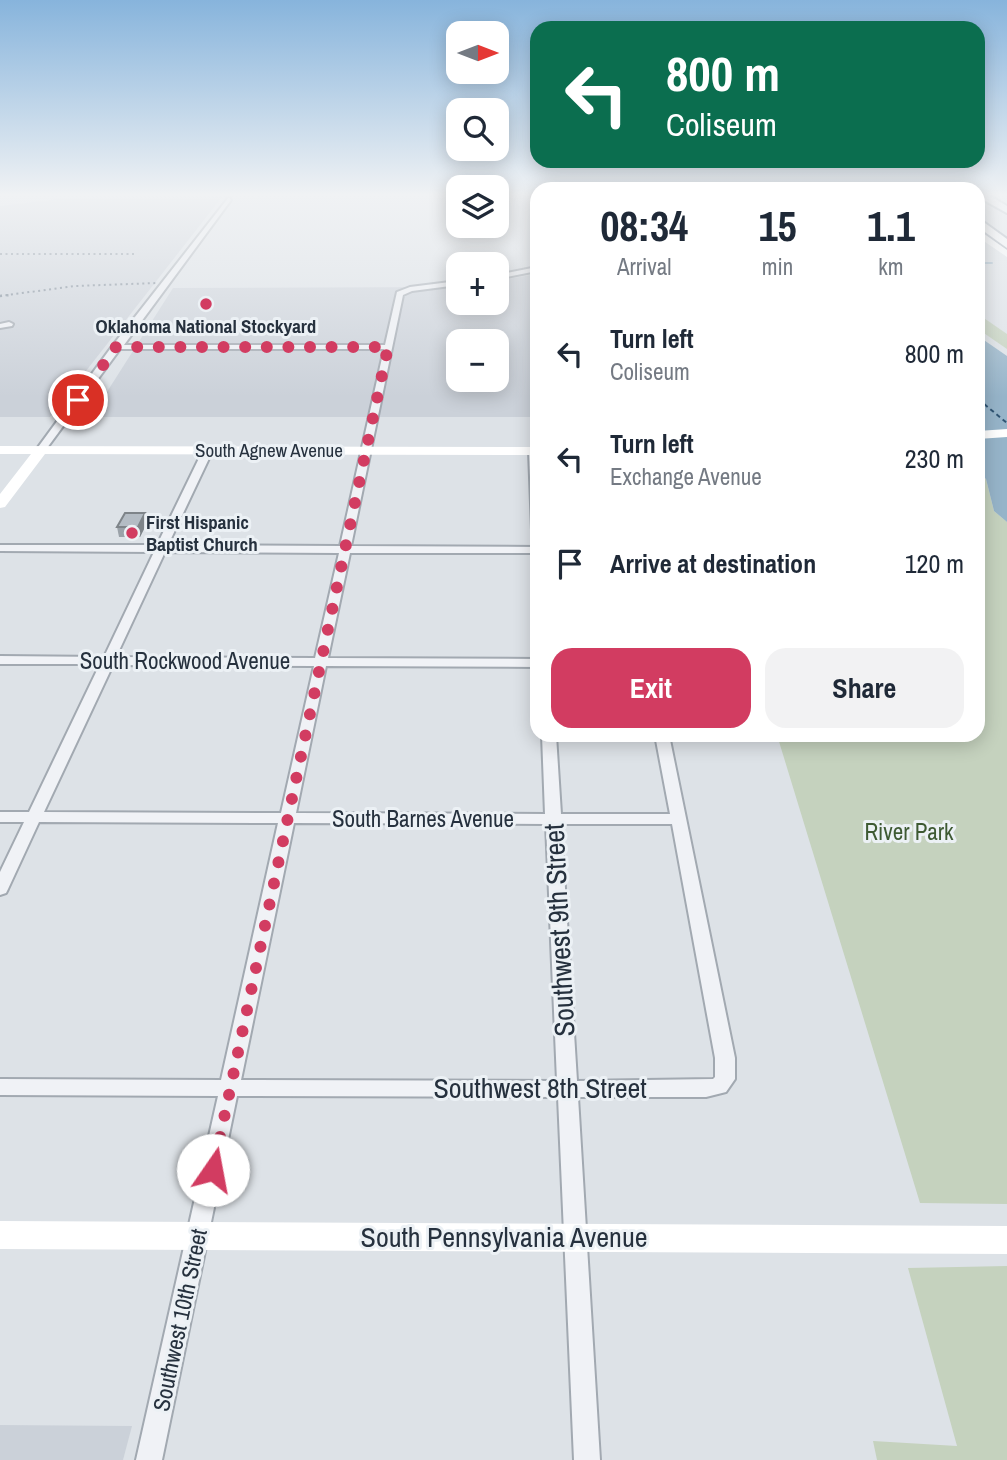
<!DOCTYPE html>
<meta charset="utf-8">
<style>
:root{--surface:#fff;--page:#f2f2f3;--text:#1f2937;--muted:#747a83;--accent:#d23c61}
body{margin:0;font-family:"Archivo Narrow",sans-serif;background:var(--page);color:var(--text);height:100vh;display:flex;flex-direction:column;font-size:26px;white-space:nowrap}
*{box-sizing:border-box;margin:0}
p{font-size:23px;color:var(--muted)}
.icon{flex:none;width:38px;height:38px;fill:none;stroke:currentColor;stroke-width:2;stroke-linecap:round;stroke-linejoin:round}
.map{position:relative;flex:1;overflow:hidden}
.side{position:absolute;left:530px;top:182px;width:455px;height:560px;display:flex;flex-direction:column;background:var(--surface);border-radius:21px;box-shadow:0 4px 18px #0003}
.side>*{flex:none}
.guide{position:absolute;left:530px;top:21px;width:455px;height:147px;border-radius:21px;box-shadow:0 4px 18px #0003;background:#0b6e4f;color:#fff;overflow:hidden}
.needle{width:46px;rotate:90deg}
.controls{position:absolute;left:446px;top:21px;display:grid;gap:14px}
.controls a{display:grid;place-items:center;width:63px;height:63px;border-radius:14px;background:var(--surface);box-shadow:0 4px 18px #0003;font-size:35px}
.pin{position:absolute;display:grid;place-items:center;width:60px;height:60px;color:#fff;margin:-30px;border:4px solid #fff;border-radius:50%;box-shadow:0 2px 7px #0007}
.me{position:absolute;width:77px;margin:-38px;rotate:12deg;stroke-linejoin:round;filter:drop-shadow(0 0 5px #0008)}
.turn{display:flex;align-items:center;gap:24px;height:147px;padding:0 21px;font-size:32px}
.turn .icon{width:91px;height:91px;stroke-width:2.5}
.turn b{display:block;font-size:49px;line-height:60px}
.eta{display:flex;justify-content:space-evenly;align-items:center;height:119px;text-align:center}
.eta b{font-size:42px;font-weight:700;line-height:49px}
.primary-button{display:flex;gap:14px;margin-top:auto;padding:14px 21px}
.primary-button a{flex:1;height:80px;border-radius:21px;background:var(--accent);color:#fff;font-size:28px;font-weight:700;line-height:80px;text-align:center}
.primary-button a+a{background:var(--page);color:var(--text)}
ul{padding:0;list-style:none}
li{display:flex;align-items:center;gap:21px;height:105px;padding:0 21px}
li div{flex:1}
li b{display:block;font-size:26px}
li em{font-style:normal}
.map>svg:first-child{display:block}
.built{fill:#cbd1d9;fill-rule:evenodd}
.green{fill:#c5d2be}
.water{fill:#96b4c9}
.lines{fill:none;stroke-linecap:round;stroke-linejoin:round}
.stream{stroke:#96b4c9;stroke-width:2}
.ferry{stroke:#2f5473;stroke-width:2;stroke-dasharray:4.5 3.5;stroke-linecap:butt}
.minor-casing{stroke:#a2a9b1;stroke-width:4}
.motorway-casing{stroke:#84919e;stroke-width:4}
.minor{fill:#f0f2f6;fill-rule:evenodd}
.secondary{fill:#fff;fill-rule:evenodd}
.motorway{fill:#fff;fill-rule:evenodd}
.rail-far1{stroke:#768391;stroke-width:2;stroke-dasharray:2 3.5;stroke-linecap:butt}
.rail{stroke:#768391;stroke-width:2.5;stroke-dasharray:2 4.5;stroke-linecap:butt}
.wall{fill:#9ba2a9}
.shaded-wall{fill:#7e8489}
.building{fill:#b4bcc4;stroke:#7e8489;stroke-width:2}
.route{stroke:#d23c61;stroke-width:12;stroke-dasharray:0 21.6}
.poi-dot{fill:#d23c61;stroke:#ecf1f5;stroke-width:2.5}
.labels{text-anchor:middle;stroke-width:6;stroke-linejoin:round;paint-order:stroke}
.far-poi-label{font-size:19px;font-weight:bold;fill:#26313e;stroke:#ecf1f5}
.far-street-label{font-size:19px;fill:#26313e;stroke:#ecf1f5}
.street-label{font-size:23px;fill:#26313e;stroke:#ecf1f5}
.park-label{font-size:23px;fill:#3e5a33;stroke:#ecf1f5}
.near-street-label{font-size:28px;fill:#26313e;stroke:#ecf1f5}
</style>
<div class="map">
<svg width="1007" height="1460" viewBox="0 0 1007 1460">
<rect width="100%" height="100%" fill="#dde2e7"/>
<g class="built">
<path d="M 222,197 L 50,417 L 0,417 L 0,206 L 67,198 Z"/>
<path d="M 537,274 L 537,417 L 91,417 L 173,288 L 458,287 L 458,303 L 497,303 L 497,281 ZM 458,341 L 497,341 L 497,380 L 458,380 Z"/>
<path d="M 0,1425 L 132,1426 L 123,1460 L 0,1460 Z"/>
</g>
<g class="green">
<path d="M 978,314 L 1007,334 L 1007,349 L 978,329 Z"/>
<path d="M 978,472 L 986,479 L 994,511 L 1007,522 L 1007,1204 L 920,1203 L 777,735 L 978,735 Z"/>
<path d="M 1007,1266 L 1007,1460 L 877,1460 L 873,1441 L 957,1446 L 908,1268 Z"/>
</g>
<path class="water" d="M 978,336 L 1007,356 L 1007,522 L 994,511 L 986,479 L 978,472 Z"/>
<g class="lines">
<path class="stream" d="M 978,263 L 992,263"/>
<path class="ferry" d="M 978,399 L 1007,423"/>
<defs>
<g id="minor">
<path d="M 229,197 L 231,200 L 124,345 L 385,345 L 397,292 L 410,287 L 458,281 L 458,285 L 412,291 L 403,295 L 351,546 L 537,547 L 537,553 L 350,553 L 328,658 L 537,659 L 537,667 L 326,666 L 296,813 L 545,814 L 542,735 L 556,735 L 561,814 L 670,814 L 655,735 L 669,735 L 735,1058 L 735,1079 L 726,1092 L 706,1097 L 578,1097 L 600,1460 L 574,1460 L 558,1097 L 237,1096 L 162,1460 L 136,1460 L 218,1096 L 0,1095 L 0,1079 L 221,1080 L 278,823 L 39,822 L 8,889 L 6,893 L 0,895 L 0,872 L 24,822 L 0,822 L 0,812 L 29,812 L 100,664 L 0,664 L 0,656 L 104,657 L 154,552 L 0,551 L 0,545 L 157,545 L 203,450 L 208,447 L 213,450 L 168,545 L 340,546 L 384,349 L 120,349 L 44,452 L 36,450 L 113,345 ZM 165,552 L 339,553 L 315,658 L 116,657 ZM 113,665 L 314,666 L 281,813 L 44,812 ZM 294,823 L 546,824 L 557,1081 L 241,1080 ZM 561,824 L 672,824 L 715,1058 L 715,1077 L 713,1079 L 577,1081 Z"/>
<path d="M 537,267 L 537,271 L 497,279 L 497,275 Z"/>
<path d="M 9,322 L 13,324 L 12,326 L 0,328 L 0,324 Z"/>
<path d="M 534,448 L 537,449 L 537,533 L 532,530 L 529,451 Z"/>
</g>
<g id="motorway">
<path d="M 978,193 L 985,193 L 1007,206 L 1007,213 L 978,197 Z"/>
<path d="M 978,218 L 1007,239 L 1007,248 L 978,227 Z"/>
</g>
</defs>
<use href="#minor" class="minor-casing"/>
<use href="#motorway" class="motorway-casing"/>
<use href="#minor" class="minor"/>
<g class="secondary">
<path d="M 978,230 L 1007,250 L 1007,257 L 978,237 Z"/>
<path d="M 1007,429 L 1007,437 L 978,439 L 978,431 Z"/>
<path d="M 0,446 L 537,447 L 537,455 L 45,454 L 5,507 L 0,508 L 0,494 L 31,454 L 0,454 Z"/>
<path d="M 0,1221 L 1007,1226 L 1007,1254 L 0,1249 Z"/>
</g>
<use href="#motorway" class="motorway"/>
<g class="rail-far1">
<path d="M 0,254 L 135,254"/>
<path d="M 0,296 L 75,286 L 157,283"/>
</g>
<path class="rail" d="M 0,296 L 10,295"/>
</g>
<path class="wall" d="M 147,523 L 140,537 L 119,537 L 117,527 Z"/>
<path class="shaded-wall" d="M 145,513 L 147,523 L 140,537 L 138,527 Z"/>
<path class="building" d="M 125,513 L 145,513 L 138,527 L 117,527 Z"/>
<linearGradient id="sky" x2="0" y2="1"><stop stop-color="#87b4dc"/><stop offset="0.49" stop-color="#f0f2f4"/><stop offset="1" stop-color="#f0f2f4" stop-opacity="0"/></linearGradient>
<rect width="1007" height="397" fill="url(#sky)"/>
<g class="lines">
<path class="route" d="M 78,400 L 116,347 L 388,347 L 213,1170"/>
</g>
<g class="poi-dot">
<circle cx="206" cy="304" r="7"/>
<circle cx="132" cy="533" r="7"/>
</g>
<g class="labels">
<g class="far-poi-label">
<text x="206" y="333">Oklahoma National Stockyard</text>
<text x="146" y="529" text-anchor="start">First Hispanic<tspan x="146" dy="22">Baptist Church</tspan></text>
</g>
<g class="far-street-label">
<text x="269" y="457">South Agnew Avenue</text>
</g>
<g class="street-label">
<text x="185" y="669">South Rockwood Avenue</text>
<text x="423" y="827">South Barnes Avenue</text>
<text transform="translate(180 1320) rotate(-78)" y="8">Southwest 10th Street</text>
</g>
<g class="park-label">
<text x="909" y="840">River Park</text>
</g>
<g class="near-street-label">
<text transform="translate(559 930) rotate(-93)" y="10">Southwest 9th Street</text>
<text x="540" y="1098">Southwest 8th Street</text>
<text x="504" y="1247">South Pennsylvania Avenue</text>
</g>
</g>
</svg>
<div class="controls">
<a><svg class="needle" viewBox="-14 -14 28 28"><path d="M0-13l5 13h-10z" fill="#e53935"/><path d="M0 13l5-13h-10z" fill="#747a83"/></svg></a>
<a><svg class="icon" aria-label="search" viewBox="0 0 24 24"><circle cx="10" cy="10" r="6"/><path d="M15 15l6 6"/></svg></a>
<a><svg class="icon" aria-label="layers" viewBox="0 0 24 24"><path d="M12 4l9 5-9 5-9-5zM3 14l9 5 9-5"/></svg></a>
<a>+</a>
<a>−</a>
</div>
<div class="pin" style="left:78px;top:400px;background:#d93025"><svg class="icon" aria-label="arrive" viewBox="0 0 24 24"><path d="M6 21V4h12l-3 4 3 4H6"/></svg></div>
<svg class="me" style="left:213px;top:1170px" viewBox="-20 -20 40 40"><circle r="19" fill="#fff"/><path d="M0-13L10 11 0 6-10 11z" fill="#d23c61"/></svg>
<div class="guide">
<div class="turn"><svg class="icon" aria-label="left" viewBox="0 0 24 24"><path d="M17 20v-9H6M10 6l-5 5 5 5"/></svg><div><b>800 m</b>Coliseum</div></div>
</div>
<section class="side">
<div class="eta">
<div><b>08:34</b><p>Arrival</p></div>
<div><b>15</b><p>min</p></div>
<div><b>1.1</b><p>km</p></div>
</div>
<ul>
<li><svg class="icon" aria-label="left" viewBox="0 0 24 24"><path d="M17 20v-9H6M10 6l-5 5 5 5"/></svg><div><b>Turn left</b><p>Coliseum</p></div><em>800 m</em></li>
<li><svg class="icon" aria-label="left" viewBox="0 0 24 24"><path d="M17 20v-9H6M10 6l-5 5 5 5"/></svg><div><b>Turn left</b><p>Exchange Avenue</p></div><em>230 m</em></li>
<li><svg class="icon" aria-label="arrive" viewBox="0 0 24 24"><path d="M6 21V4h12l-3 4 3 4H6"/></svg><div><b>Arrive at destination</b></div><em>120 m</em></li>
</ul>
<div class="primary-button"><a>Exit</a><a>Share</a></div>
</section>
</div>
